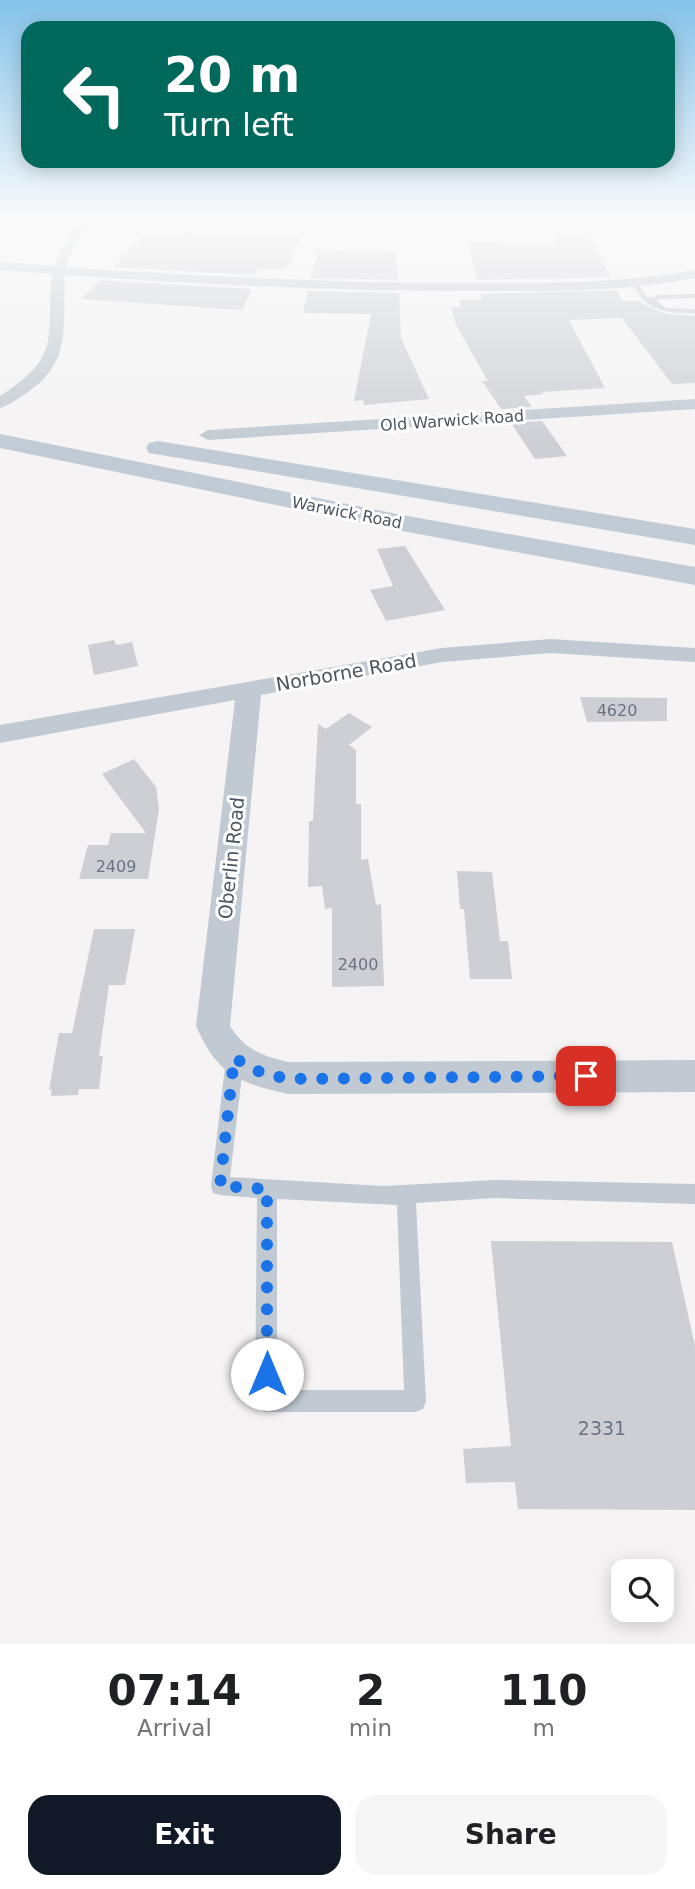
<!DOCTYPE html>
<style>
:root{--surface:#fff;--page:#f6f6f6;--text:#202124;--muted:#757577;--accent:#111827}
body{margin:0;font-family:"DejaVu Sans",sans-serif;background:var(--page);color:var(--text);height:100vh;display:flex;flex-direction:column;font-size:26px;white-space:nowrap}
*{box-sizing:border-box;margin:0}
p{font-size:23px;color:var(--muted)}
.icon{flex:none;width:38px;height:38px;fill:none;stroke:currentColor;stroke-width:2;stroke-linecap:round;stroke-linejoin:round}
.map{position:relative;height:1644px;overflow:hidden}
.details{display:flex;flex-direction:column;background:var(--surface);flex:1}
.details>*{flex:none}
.top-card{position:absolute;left:21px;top:21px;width:654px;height:147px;border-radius:21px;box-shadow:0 4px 18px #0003;background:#00695c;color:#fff;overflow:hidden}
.tools{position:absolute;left:611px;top:1559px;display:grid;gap:14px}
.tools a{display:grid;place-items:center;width:63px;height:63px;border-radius:14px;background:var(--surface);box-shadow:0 4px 18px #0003;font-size:35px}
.pin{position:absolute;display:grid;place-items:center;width:60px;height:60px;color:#fff;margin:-30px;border-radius:14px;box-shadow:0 4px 10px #0006}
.me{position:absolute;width:77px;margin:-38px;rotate:0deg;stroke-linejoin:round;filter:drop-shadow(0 0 5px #0008)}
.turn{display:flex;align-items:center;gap:24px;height:147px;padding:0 28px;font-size:32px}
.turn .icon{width:91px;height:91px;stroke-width:2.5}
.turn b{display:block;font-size:49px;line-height:60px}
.eta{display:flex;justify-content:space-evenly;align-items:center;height:119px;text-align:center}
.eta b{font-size:42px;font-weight:700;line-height:49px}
.primary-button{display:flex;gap:14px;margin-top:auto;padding:14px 28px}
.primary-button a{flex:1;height:80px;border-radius:21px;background:var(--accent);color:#fff;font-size:28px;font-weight:700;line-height:80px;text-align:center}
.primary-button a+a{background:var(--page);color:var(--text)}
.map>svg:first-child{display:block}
.building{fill:#cdcfd5}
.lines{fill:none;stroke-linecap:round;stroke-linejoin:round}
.lane{fill:#c1cad2;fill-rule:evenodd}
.street{fill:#c1cad2;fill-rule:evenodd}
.secondary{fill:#c1cbd6;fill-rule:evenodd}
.primary{fill:#b3c2d1;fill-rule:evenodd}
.route{stroke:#1a73e8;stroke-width:12;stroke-dasharray:0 21.6}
.labels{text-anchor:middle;stroke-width:6;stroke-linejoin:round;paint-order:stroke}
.far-street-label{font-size:16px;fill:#4a5661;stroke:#fff}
.number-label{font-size:16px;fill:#6b747e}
.street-label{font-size:19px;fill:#4a5661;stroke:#fff}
.near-number-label{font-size:19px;fill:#6b747e}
</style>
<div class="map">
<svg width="695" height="1644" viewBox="0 0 695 1644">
<rect width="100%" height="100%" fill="#f5f3f3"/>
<g class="building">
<path d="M 148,232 L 219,235 L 302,236 L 286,269 L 258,269 L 256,275 L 113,267 Z"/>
<path d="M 555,233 L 587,233 L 611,277 L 477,280 L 468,242 L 503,242 L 510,246 L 558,246 Z"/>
<path d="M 318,249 L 396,252 L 398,280 L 311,278 Z"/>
<path d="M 100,280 L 163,284 L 252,289 L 242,310 L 81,299 Z"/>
<path d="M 617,290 L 622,301 L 640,301 L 649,307 L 666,314 L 695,316 L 695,383 L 672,384 L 622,318 L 569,320 L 605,388 L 542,392 L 544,394 L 524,396 L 532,407 L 501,409 L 482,381 L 488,381 L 456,325 L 451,307 L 461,307 L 459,300 L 482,300 L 481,294 Z"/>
<path d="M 308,291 L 399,293 L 401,338 L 429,399 L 364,405 L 363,400 L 354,401 L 371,314 L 303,313 Z"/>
<path d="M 542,421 L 567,456 L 535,459 L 511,423 Z"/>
<path d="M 405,546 L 445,610 L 386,621 L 370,590 L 393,586 L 377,549 Z"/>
<path d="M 114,640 L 116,645 L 132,642 L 138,666 L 94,675 L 88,645 Z"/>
<path d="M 580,697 L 667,698 L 667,721 L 587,722 Z"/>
<path d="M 349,713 L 372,727 L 349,745 L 356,750 L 356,804 L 361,804 L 361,860 L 368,859 L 376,905 L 381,904 L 384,986 L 332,987 L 332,908 L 325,909 L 322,886 L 308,887 L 309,821 L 313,821 L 318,724 L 326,729 Z"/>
<path d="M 134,759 L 156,787 L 159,809 L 148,879 L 79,879 L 88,845 L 108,845 L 111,833 L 146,833 L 102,774 Z"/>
<path d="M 457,871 L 492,872 L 500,941 L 508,941 L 512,979 L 470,979 L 464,909 L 460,909 Z"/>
<path d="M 94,929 L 135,929 L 125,985 L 109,985 L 99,1056 L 103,1056 L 99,1089 L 79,1089 L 78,1095 L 51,1096 L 52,1089 L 49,1090 L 59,1033 L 72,1033 Z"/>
<path d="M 491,1241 L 672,1242 L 695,1346 L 695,1510 L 518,1509 L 515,1482 L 466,1483 L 463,1449 L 511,1446 Z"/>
</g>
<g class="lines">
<g class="lane">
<path d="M 634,284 L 638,284 L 646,296 L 652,298 L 658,295 L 695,294 L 695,298 L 660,299 L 656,301 L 666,308 L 695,309 L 695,313 C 670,314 641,310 634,284 Z"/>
<path d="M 235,1050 L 241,1052 L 244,1058 L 230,1177 L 384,1186 L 495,1180 L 695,1184 L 695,1204 L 495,1198 L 416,1203 L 426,1401 L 423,1409 L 415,1412 L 266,1412 L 258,1409 L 255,1401 L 257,1198 L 220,1195 L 213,1193 L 211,1186 L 226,1058 L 229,1052 ZM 277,1199 L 397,1205 L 404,1390 L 277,1390 Z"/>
</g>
<g class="street">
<path d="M 78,217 L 90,217 L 75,243 L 66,267 C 198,276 329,283 461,283 C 540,283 617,284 695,270 L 695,278 C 616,293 537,291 457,291 C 326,291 196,284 65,275 C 61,323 75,359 28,392 C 19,398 10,405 0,408 L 0,396 C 64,355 45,338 52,274 L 0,270 L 0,262 L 54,266 Z"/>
<path d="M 695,399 L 695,409 L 208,440 L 199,435 L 208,430 Z"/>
<path d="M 551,639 L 695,648 L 695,662 L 551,653 L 442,662 L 261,695 L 230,1026 C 244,1049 262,1056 288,1062 L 695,1060 L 695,1092 L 288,1094 C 238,1083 217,1074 196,1026 L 235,700 L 0,743 L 0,725 L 442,648 Z"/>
</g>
<g class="secondary">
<path d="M 0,434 L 402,515 L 695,567 L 695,585 L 402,531 L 0,448 Z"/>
<path d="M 158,441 L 695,529 L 695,545 L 149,453 L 146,448 L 149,443 Z"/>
</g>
<path class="primary" d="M 695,217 L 695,223 L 687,218 L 687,217 Z"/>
</g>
<linearGradient id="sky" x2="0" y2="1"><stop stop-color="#85c3ea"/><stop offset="0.49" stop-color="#fafafa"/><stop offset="1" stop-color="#fafafa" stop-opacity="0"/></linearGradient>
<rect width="695" height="447" fill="url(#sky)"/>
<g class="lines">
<path class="route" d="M 267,1374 L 267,1189 L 220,1186 L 234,1058 L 262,1073 L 288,1079 L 586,1076"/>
</g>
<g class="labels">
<g class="far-street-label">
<text transform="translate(452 420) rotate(-4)" y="6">Old Warwick Road</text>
<text transform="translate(347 512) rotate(11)" y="6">Warwick Road</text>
</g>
<g class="number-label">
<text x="617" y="716">4620</text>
<text x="116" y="872">2409</text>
<text x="358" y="970">2400</text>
</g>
<g class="street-label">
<text transform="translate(346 672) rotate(-10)" y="7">Norborne Road</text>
<text transform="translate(231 858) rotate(-84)" y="7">Oberlin Road</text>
</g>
<g class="near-number-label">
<text x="602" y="1435">2331</text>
</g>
</g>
</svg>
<div class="tools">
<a><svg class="icon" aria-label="search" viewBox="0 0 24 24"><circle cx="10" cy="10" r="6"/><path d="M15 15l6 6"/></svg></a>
</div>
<div class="pin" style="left:586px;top:1076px;background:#d93025"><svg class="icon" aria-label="arrive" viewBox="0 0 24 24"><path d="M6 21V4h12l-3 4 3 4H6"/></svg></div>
<svg class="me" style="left:267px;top:1374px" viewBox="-20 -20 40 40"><circle r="19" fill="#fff"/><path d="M0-13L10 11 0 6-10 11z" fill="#1a73e8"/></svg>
<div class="top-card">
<div class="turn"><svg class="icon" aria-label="left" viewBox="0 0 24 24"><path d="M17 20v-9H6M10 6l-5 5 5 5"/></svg><div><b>20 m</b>Turn left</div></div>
</div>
</div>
<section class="details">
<div class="eta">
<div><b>07:14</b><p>Arrival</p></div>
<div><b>2</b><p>min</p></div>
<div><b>110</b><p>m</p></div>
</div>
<div class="primary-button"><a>Exit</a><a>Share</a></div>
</section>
